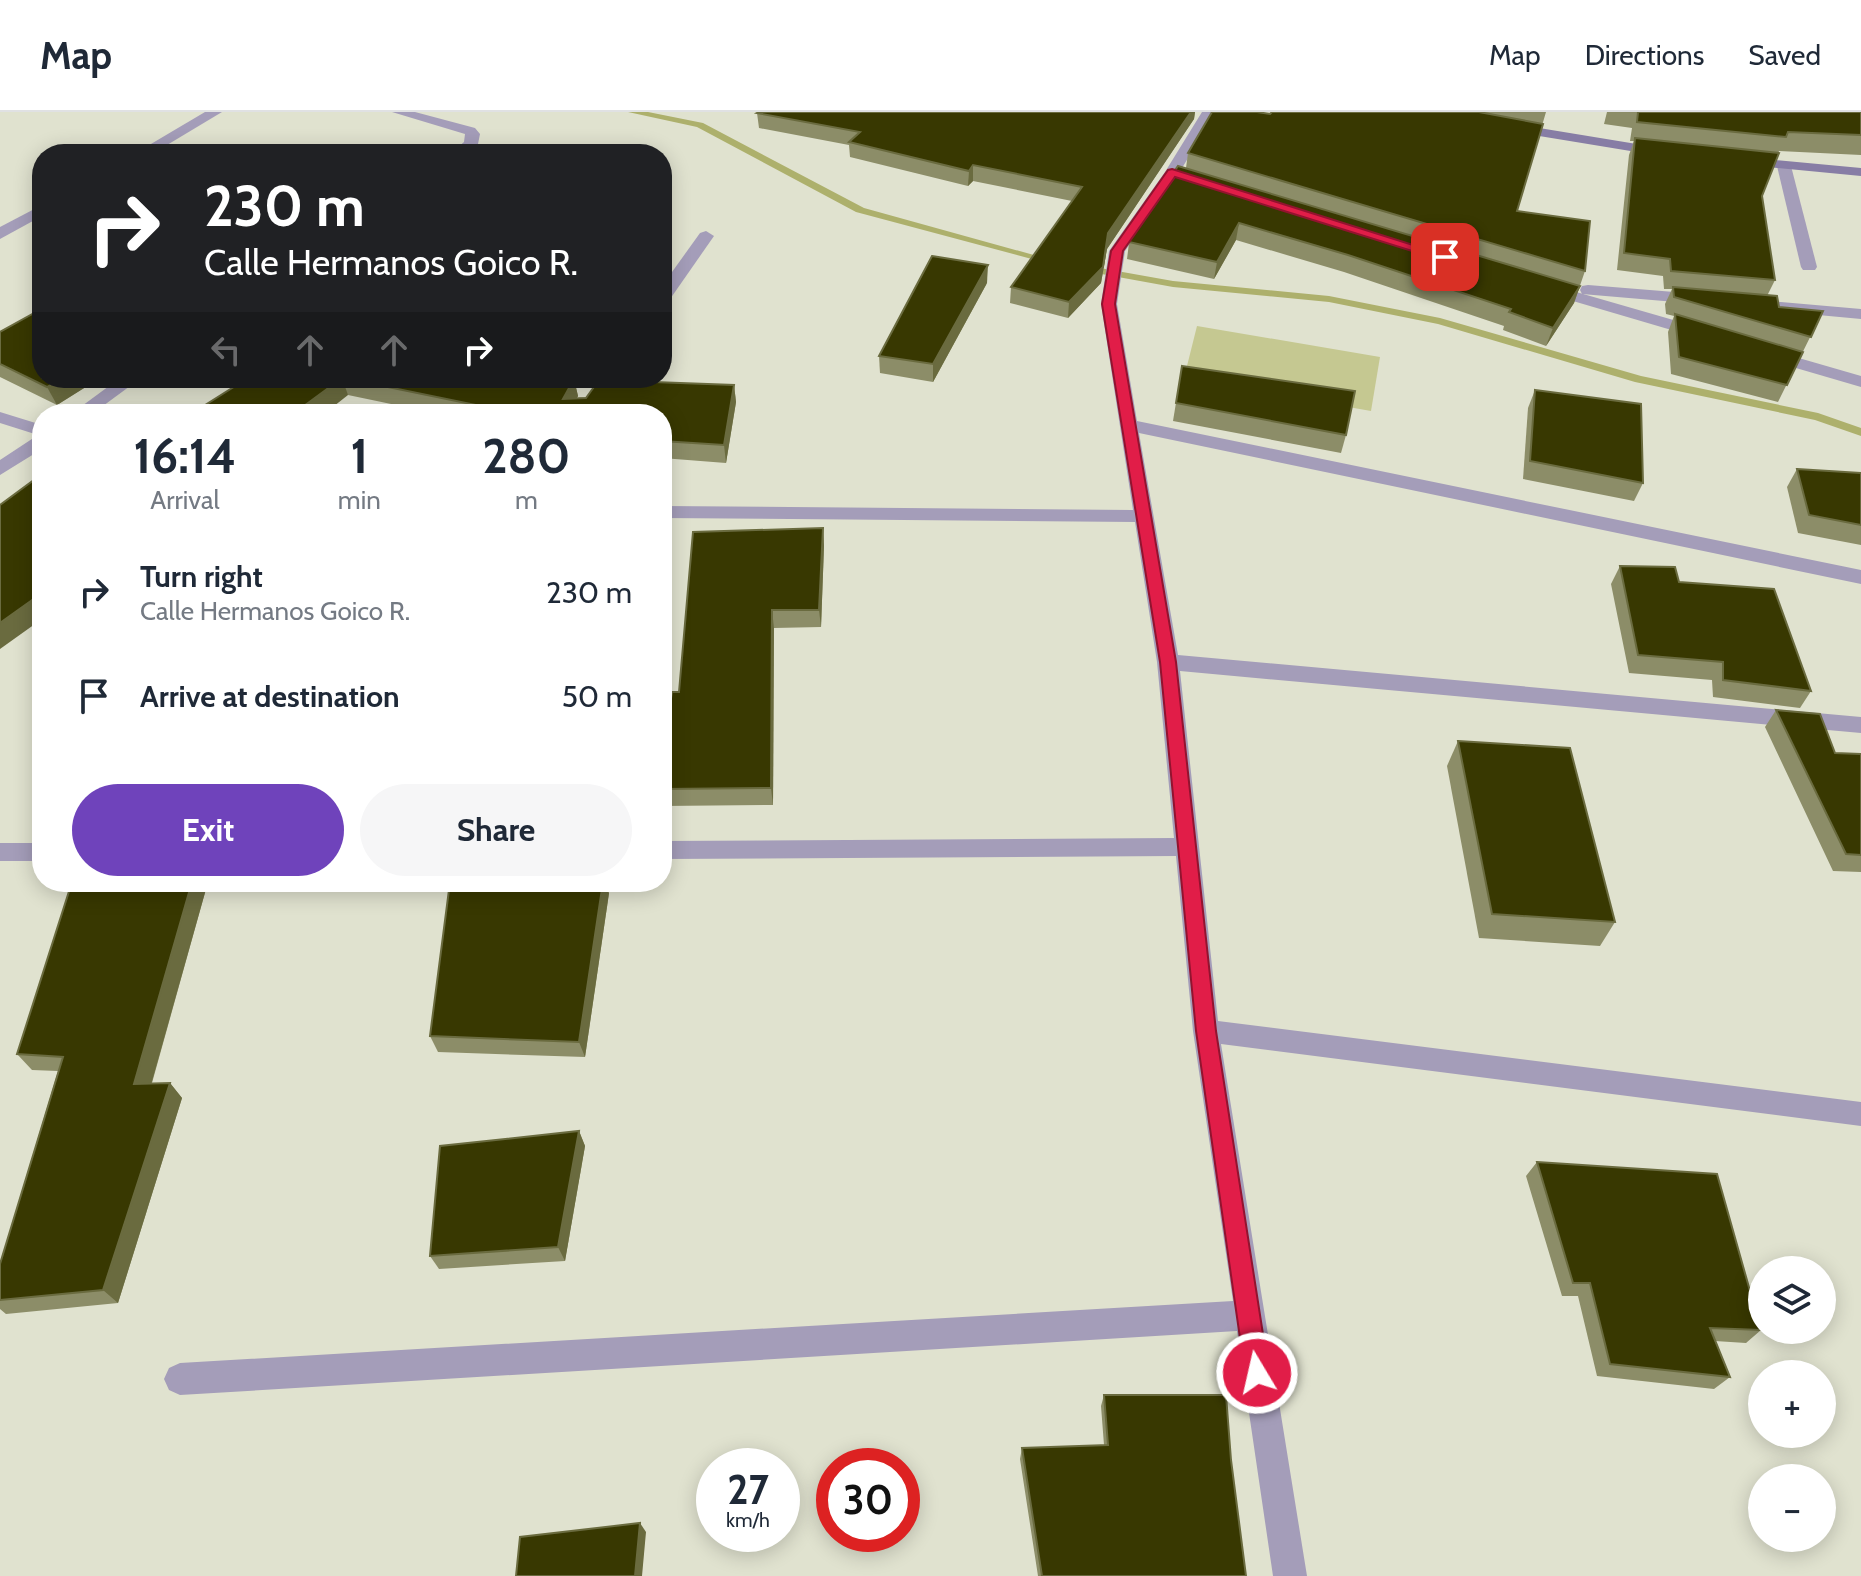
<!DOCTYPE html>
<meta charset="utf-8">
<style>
:root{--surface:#fff;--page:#f6f6f7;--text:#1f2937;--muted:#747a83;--line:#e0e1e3;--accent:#6f43bb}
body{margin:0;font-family:Cabin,sans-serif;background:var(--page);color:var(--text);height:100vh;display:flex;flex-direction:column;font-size:30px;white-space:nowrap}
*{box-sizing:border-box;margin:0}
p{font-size:26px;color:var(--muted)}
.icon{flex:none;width:44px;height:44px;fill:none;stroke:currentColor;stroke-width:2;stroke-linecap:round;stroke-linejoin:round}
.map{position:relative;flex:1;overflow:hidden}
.drawer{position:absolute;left:32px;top:292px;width:640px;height:488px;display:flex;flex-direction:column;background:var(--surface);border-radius:32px;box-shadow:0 4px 20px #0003}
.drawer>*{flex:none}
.banner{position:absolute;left:32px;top:32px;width:640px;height:244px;border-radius:32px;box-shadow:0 4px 20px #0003;background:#202124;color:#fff;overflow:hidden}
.fabs{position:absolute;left:1748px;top:1144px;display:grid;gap:16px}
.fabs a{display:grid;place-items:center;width:88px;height:88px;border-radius:50%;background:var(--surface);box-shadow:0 4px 20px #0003;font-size:40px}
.speed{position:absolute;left:696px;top:1336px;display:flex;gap:16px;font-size:40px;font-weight:700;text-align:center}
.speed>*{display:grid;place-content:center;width:104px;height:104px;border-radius:50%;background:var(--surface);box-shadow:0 4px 20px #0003;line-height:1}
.speed small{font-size:20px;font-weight:400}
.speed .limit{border:12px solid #d22;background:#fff;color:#111}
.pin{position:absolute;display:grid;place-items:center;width:68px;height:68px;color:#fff;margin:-34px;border-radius:16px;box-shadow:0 4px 12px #0006}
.me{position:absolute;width:88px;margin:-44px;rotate:351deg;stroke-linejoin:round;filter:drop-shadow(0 0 6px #0008)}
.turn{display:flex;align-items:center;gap:28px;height:168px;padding:0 40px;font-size:36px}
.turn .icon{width:104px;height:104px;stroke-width:2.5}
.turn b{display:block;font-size:56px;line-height:68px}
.lanes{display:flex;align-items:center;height:76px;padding:0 40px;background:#0003;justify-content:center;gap:40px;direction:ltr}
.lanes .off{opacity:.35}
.eta{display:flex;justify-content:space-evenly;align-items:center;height:136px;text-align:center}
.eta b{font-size:48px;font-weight:700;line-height:56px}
.action{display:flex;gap:16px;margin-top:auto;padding:16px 40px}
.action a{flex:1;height:92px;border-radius:48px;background:var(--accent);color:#fff;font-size:32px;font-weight:700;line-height:92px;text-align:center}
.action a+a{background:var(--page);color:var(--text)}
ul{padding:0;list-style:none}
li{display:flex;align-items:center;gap:24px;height:104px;padding:0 40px}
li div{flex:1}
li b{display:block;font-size:30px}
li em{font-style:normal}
header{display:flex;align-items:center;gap:48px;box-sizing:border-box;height:112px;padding:0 40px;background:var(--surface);border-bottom:2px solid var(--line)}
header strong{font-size:38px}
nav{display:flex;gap:44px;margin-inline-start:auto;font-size:28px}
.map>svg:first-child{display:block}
.green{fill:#c5c891}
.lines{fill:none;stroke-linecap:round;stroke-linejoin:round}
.stream{fill:#adb06c;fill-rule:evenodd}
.minor{fill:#a49db9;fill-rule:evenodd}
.secondary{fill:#877da5;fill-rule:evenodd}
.wall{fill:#8c8d68}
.shaded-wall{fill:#6a6b3f}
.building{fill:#383801;stroke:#6a6b3f;stroke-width:2}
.route{fill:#e11d48;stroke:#92132f;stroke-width:2}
</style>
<header>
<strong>Map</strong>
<nav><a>Map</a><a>Directions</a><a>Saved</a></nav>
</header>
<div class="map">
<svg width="1861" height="1464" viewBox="0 0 1861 1464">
<rect width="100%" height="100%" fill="#e0e2cf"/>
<path class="green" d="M 1197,214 L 1380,245 L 1371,299 L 1184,266 Z"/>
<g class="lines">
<g class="stream">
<path d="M 628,0 L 648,0 L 703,11 L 864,96 L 1059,150 L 1054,153 L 856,100 L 697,15 Z"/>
<path d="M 1100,156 L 1173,169 L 1329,184 L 1440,206 L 1641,264 L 1818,301 L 1861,316 L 1861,324 L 1815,308 L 1635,270 L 1438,212 L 1329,190 L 1173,175 L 1096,161 L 1096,157 Z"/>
</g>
<g class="minor">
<path d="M 205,0 L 222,0 L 152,42 L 134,42 Z"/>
<path d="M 392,0 L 415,0 L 475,16 L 480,22 L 478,32 L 467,42 L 450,42 L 464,30 L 465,22 Z"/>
<path d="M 1202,0 L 1216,0 L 1179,61 L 1125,139 L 1117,192 L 1137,309 L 1861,458 L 1861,472 L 1139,321 L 1178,543 L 1861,605 L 1861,621 L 1180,559 L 1218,909 L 1861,990 L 1861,1014 L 1221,932 L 1307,1464 L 1273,1464 L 1237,1219 L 180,1283 L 169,1278 L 164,1267 L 169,1256 L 180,1251 L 1233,1189 L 1193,919 L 1176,744 L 662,747 L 662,729 L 1174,726 L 1157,550 L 1135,410 L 662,406 L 662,394 L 1133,398 L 1101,192 L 1109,139 L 1165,60 Z"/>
<path d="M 1784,50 L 1791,54 L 1817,155 L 1815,158 L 1803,158 L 1801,155 L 1777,54 Z"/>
<path d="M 42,93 L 42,104 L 0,127 L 0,115 Z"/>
<path d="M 706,119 L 714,124 L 668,190 L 662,191 L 662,174 L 700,121 Z"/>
<path d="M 1545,171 L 1708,218 L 1711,222 L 1702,227 L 1539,179 L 1537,176 L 1539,173 Z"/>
<path d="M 1588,173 L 1699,182 L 1707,187 L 1699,192 L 1582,182 L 1580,178 L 1582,174 Z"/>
<path d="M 1748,187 L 1861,197 L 1861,207 L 1742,196 L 1740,192 Z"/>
<path d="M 1768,237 L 1861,264 L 1861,275 L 1762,246 L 1759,242 Z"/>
<path d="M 120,266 L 141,266 L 92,302 L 71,302 Z"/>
<path d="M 0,300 L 42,313 L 42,337 L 0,363 L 0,348 L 38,323 L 0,311 Z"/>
<rect x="0" y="731" width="42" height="18"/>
</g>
<g class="secondary">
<path d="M 1508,11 L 1661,36 L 1668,40 L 1661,44 L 1503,18 L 1501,15 Z"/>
<path d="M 1742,45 L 1861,56 L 1861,64 L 1737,52 L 1735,49 Z"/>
</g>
</g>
<g class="wall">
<path d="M 759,0 L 1195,0 L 1194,7 L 1107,137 L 1101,171 L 1068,206 L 1010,191 L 1011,175 L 1072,89 L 973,69 L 968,74 L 850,45 L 849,33 L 759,16 L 757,1 Z"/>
<path d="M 1272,0 L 1546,0 L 1517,99 L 1585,159 L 1574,191 L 1546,234 L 1503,218 L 1504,214 L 1344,160 L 1236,128 L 1214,167 L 1127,147 L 1130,123 L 1186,56 L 1188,41 L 1270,2 Z"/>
<path d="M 1607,0 L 1861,0 L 1861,43 L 1779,39 L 1762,84 L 1775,168 L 1767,184 L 1779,195 L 1823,199 L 1778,290 L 1671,262 L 1668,220 L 1674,204 L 1666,202 L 1665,192 L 1672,177 L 1664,177 L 1663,164 L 1617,158 L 1629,43 L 1634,29 L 1630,29 L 1632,16 L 1604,12 Z"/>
<path d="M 987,171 L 933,270 L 880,261 L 879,244 Z"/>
<path d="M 0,220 L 42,266 L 100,266 L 57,293 L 0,265 Z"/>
<path d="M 1182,254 L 1346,323 L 1341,341 L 1173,309 Z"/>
<path d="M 248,266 L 572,266 L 574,267 L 578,284 L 577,286 L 734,273 L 736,290 L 726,351 L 662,346 L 662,302 L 439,302 L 348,283 Z"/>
<path d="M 1535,278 L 1643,371 L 1634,389 L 1523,367 L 1528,296 Z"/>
<path d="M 1797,357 L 1861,361 L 1861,433 L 1798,421 L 1787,375 Z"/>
<path d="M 823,416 L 824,434 L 821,515 L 774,516 L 773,693 L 662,694 L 662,640 L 679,580 Z"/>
<path d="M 1620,454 L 1679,470 L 1811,579 L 1800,596 L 1713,585 L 1712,568 L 1629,561 L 1611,472 Z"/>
<path d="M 1776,598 L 1835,641 L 1861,642 L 1861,760 L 1833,759 L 1765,615 Z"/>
<path d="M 1458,629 L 1615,810 L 1600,834 L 1479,826 L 1447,654 Z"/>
<path d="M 72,770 L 201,770 L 206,777 L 152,971 L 170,971 L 182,986 L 118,1191 L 6,1202 L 0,1197 L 0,1152 L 58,959 L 32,958 L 17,942 Z"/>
<path d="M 609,781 L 585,945 L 438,940 L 430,924 Z"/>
<path d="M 579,1019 L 585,1034 L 565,1149 L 439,1157 L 430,1144 Z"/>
<path d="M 1537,1050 L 1761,1218 L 1746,1231 L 1715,1229 L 1730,1265 L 1714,1277 L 1597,1264 L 1578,1184 L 1562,1184 L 1526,1064 Z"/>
<path d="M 1104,1283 L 1231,1348 L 1246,1464 L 1038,1464 L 1020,1347 L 1022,1336 L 1104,1333 L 1101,1294 Z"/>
</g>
<g class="shaded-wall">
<path d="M 1191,0 L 1195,0 L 1194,7 L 1107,137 L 1101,171 L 1068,206 L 1069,190 L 1108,121 Z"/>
<path d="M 973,53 L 973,69 L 968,74 L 969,59 Z"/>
<path d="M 1239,111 L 1236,128 L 1214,167 L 1217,150 Z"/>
<path d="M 988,153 L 987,171 L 933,270 L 933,252 Z"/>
<path d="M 1580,174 L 1574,191 L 1546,234 L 1553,216 Z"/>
<path d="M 62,266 L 100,266 L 57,293 L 47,275 Z"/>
<path d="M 342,266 L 348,283 L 324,302 L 293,302 Z"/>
<path d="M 559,266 L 572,266 L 573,270 L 574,267 L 578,284 L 568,302 L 566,302 Z"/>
<path d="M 734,273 L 736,290 L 726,351 L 724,333 Z"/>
<path d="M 823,416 L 824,434 L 821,515 L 819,498 Z"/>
<path d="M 42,481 L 42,507 L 0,537 L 0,511 Z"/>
<path d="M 772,498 L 774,516 L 773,693 L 771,676 Z"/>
<path d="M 192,770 L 201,770 L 206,777 L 147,987 L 134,972 Z"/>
<path d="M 603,770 L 605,770 L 609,781 L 585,945 L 579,930 Z"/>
<path d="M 170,971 L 182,986 L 118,1191 L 103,1178 Z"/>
<path d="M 579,1019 L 585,1034 L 565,1149 L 558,1135 Z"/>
<path d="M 640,1411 L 646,1420 L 642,1464 L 635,1464 Z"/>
</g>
<g class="building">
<path d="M 759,0 L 1191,0 L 1108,121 L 1103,155 L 1069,190 L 1011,175 L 1082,75 L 973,53 L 969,59 L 849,30 L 860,20 L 757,1 Z"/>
<path d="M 1212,0 L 1257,0 L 1270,2 L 1272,0 L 1479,0 L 1543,12 L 1517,99 L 1590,109 L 1585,159 L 1188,41 Z"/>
<path d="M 1638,0 L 1861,0 L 1861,23 L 1788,20 L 1786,25 L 1637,10 Z"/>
<path d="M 1635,26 L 1779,41 L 1762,84 L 1775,168 L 1671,159 L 1670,147 L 1624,141 Z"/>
<path d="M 1178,54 L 1580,174 L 1553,216 L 1509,200 L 1511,197 L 1348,143 L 1239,111 L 1217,150 L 1129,130 L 1130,123 Z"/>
<path d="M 932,144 L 988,153 L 933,252 L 879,244 Z"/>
<path d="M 1673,175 L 1777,184 L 1779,195 L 1823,199 L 1811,225 L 1674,185 Z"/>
<path d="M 36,200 L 42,201 L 42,266 L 62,266 L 47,275 L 0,252 L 0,220 Z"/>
<path d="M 1675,202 L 1803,240 L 1787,273 L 1679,245 Z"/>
<path d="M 1182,254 L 1355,279 L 1346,323 L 1176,291 Z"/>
<path d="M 248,266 L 342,266 L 293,302 L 191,302 Z"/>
<path d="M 344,266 L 574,267 L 563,287 L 586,286 L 599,268 L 734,273 L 724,333 L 662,329 L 662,302 L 520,302 Z"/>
<path d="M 1535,278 L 1641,292 L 1643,371 L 1530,349 Z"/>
<path d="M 1797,357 L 1861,361 L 1861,413 L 1809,403 Z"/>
<path d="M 42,362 L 42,481 L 0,511 L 0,393 Z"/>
<path d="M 823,416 L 819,498 L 772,498 L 771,676 L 662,677 L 662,640 L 672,580 L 679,580 L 693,420 Z"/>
<path d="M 1620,454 L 1675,455 L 1679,470 L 1774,477 L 1811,579 L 1723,568 L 1723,550 L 1638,543 Z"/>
<path d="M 1776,598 L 1820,602 L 1835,641 L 1861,642 L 1861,743 L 1846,742 Z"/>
<path d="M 1458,629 L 1570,636 L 1615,810 L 1492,802 Z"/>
<path d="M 72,770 L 192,770 L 134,972 L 170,971 L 103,1178 L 0,1188 L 0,1152 L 63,945 L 17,942 Z"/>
<path d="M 450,770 L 603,770 L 579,930 L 430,924 Z"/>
<path d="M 579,1019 L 558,1135 L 430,1144 L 440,1034 Z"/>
<path d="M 1537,1050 L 1717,1062 L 1761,1218 L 1710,1216 L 1730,1265 L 1610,1252 L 1590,1171 L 1573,1171 Z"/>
<path d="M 1104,1283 L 1226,1283 L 1231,1348 L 1246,1464 L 1042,1464 L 1022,1336 L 1108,1333 Z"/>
<path d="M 640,1411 L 635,1464 L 516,1464 L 520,1425 Z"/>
</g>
<path class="route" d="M 1172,57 L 1451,145 L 1441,148 L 1175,65 L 1123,139 L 1115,192 L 1176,550 L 1216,919 L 1269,1261 L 1266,1269 L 1257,1273 L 1249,1269 L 1245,1261 L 1196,919 L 1160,550 L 1102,192 L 1111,139 L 1168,58 Z"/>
</svg>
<div class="fabs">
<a><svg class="icon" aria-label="layers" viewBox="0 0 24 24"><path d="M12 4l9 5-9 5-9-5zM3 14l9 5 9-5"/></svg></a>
<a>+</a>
<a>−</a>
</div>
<div class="speed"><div>27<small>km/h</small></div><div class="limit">30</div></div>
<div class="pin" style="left:1445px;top:145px;background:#d93025"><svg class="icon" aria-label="arrive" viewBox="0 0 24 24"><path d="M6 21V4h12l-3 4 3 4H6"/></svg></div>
<svg class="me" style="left:1257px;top:1261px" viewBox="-20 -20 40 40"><circle r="17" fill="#e11d48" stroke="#fff" stroke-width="3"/><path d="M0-11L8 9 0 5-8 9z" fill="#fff"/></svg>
<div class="banner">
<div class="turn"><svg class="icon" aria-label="right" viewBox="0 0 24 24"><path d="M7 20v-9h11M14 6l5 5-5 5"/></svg><div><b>230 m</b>Calle Hermanos Goico R.</div></div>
<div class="lanes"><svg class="icon off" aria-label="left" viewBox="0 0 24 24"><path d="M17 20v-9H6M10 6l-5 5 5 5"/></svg><svg class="icon off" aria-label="ahead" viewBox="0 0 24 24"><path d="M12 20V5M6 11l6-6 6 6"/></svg><svg class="icon off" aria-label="ahead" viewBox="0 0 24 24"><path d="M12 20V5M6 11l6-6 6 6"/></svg><svg class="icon" aria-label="right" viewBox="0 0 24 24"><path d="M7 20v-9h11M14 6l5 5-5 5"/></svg></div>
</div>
<section class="drawer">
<div class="eta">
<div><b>16:14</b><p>Arrival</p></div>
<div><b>1</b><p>min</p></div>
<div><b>280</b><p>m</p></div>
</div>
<ul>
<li><svg class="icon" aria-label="right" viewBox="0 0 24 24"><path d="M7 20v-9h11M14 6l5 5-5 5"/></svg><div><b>Turn right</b><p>Calle Hermanos Goico R.</p></div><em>230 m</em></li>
<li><svg class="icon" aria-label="arrive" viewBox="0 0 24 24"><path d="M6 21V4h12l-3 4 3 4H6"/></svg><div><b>Arrive at destination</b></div><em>50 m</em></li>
</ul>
<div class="action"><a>Exit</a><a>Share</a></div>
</section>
</div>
